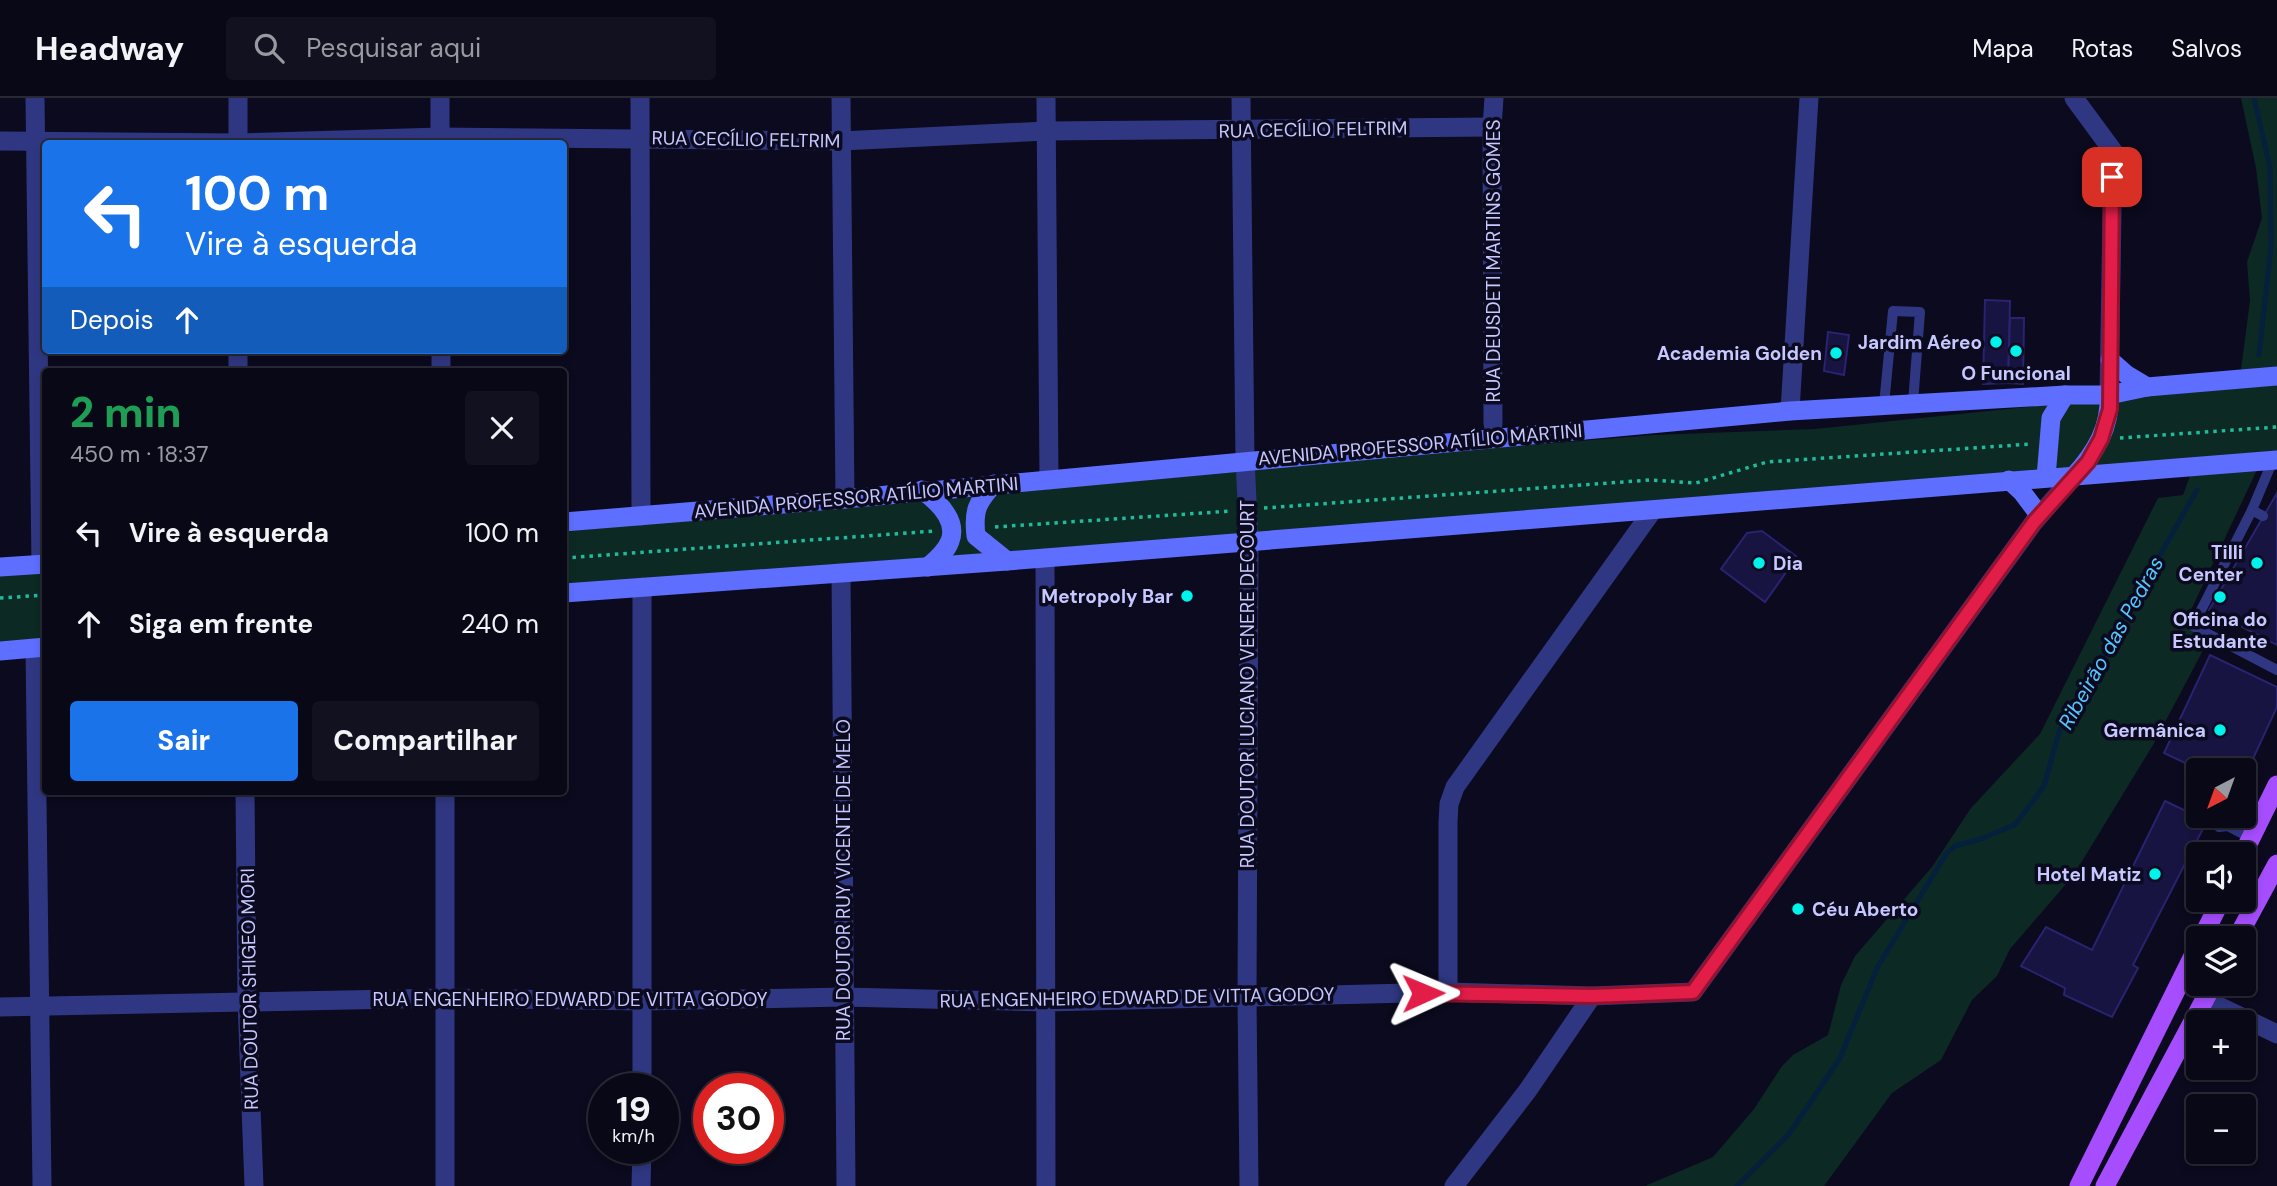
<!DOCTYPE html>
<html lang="pt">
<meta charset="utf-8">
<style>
:root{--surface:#080816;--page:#11111f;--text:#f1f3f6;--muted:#989aa1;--line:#292935;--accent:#1a73e8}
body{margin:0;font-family:"DM Sans",sans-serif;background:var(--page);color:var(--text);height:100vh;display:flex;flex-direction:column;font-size:26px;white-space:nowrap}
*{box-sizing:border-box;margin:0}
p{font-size:23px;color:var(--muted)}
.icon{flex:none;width:38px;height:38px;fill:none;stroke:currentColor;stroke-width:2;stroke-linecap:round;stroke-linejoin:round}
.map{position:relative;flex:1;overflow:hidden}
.sheet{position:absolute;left:42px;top:270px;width:525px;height:427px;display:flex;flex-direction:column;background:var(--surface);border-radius:7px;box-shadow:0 4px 10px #0003,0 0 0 2px var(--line)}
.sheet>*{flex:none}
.hud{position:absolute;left:42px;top:42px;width:525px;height:214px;border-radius:7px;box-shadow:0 4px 10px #0003,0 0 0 2px var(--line);background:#1a73e8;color:#fff;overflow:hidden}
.needle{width:46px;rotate:221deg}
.controls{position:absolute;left:2186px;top:660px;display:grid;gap:14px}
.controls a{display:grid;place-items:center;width:70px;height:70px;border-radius:7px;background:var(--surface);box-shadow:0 4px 10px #0003,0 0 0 2px var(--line);font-size:35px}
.speed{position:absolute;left:588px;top:975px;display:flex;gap:14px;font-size:35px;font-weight:700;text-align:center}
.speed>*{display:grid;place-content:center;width:91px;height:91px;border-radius:50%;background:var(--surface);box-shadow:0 4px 10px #0003,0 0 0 2px var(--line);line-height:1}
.speed small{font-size:18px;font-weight:400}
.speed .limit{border:10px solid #d22;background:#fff;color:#111}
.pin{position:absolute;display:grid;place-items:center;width:60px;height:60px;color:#fff;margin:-30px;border-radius:14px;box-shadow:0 4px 10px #0006}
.me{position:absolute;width:77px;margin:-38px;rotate:89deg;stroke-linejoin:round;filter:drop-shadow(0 0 5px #0008)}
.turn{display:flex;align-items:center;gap:24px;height:147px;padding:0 28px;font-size:32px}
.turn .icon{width:91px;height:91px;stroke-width:2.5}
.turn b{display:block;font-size:49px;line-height:60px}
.then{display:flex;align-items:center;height:66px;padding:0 28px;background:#0003;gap:14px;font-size:26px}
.round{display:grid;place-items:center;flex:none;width:74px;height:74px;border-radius:7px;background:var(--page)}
.overview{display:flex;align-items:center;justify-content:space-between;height:119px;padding:0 28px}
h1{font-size:42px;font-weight:800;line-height:52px;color:#1e9e55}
.action{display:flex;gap:14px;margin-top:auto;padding:14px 28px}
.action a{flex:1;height:80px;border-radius:7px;background:var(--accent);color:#fff;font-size:28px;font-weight:800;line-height:80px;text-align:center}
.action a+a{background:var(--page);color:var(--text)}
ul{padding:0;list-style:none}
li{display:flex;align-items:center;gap:21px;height:91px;padding:0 28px}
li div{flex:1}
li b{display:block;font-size:26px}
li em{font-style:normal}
header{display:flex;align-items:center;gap:42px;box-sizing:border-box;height:98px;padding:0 35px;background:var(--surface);border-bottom:2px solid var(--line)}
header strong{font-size:33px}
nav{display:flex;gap:38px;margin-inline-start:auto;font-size:24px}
.search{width:490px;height:63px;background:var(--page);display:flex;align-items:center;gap:18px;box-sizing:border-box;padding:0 24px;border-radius:7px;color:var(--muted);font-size:26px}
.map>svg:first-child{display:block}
.green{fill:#0c2924}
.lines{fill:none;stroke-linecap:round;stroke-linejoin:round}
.stream{stroke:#04203d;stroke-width:5}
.building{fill:#171441;stroke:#292370;stroke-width:2}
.path{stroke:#20ba9d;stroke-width:3.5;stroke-dasharray:3.5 5;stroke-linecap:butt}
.service{stroke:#303782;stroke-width:10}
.minor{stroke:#303782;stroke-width:19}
.secondary{stroke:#5e6eff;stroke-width:19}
.primary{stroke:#a64eff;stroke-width:19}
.route-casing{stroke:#92132f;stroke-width:18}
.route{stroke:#e11d48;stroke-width:12}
.poi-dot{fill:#00f2ec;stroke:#0b0a1e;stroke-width:2.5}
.labels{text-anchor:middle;stroke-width:7;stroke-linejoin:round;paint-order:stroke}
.street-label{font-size:19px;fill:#c7c8ff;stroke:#0b0a1e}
.poi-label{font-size:19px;font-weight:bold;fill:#c7c8ff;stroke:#0b0a1e;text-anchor:end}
.water-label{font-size:21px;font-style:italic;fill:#55c6ff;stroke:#0b0a1e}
</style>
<header>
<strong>Headway</strong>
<div class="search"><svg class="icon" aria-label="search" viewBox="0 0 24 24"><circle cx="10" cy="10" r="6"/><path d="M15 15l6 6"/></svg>Pesquisar aqui</div>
<nav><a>Mapa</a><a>Rotas</a><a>Salvos</a></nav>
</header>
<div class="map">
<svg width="2277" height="1088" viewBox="0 0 2277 1088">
<rect width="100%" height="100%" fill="#0b0a1e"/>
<g class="green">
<path d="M 2241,0 L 2277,0 L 2277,280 L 2240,279 L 2250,203 L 2247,164 L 2262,120 L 2256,70 Z"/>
<path d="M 2277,283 L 2277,359 L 564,493 L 564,434 L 840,406 L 1249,370 L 1653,337 L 1815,331 Z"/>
<path d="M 2257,372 L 2184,527 L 2208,543 L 2153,647 L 2073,778 L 2010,851 L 1997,878 L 1972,902 L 1941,962 L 1892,995 L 1824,1088 L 1645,1088 L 1713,1059 L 1754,1011 L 1782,968 L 1793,957 L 1828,937 L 1841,887 L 1855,858 L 1932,769 L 1971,710 L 2040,636 L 2158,400 L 2183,397 L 2190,378 Z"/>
<path d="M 45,472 L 45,547 L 0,551 L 0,476 Z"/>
</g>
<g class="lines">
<g class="stream">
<path d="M 2254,0 L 2270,69 L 2271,149 L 2259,257"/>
<path d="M 1737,1088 L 1789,1036 L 1840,960 L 1877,870 L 1946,756 L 1955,748 L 1981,741 L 2016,726 L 2044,688 L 2059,634 L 2197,392"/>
</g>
</g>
<g class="building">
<path d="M 1985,202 L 2010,203 L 2008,285 L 1983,286 Z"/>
<path d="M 2010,220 L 2024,220 L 2023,286 L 2008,285 Z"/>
<path d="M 1828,234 L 1849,237 L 1844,277 L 1824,273 Z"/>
<path d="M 2277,395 L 2277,547 L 2209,512 Z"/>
<path d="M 1762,433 L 1797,459 L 1765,504 L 1721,471 L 1747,435 Z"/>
<path d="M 2210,557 L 2277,589 L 2277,609 L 2244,680 L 2244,672 L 2200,672 L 2164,655 Z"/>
<path d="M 2165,703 L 2207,723 L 2133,867 L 2138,870 L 2112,919 L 2064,897 L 2065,890 L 2021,868 L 2046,829 L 2092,852 Z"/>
</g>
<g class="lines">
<g class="path">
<path d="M 2120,340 L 2277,329"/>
<path d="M 1264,410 L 1650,382 L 1696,385 L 1767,364 L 2032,346"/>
<path d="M 995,429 L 1232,413"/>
<path d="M 564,460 L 935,433"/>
<path d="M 0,500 L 46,497"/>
</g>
<g class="service">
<path d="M 1884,307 L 1893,213 L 1920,214 L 1913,305"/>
<path d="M 2252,412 L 2273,362"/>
<path d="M 2263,418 L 2252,412 L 2193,528 L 2277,572"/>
<path d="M 2219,729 L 2228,728 L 2251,740"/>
</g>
<g class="minor">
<path d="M 35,0 L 41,466"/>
<path d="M 238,0 L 238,46"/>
<path d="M 440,0 L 440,46"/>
<path d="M 640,0 L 641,418"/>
<path d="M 841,0 L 845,401"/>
<path d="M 1046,0 L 1049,382"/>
<path d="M 1241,0 L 1245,362 L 1249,444 L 1247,900 L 1249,1088"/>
<path d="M 2074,0 L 2113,53 L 2109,297"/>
<path d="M 0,43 L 238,45 L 440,39 L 841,43 L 1046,33 L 1492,29"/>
<path d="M 238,252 L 238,273"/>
<path d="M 441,252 L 441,273"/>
<path d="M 1790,313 L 1809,0"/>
<path d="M 1493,326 L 1492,29 L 1494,0"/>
<path d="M 1045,460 L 1046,1088"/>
<path d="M 841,475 L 846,1088"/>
<path d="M 642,489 L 642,990"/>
<path d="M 35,551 L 42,1088"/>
<path d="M 245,693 L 247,903 L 254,1088"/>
<path d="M 445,693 L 445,1088"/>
<path d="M 1448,894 L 1448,724 L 1449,706 L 1455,689 L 1653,412"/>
<path d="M 2204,901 L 2277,936"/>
<path d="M 0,909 L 446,900 L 643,903 L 844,899 L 1046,904 L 1448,894 L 1592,898 L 1693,894 L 2034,424 L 2074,378"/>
<path d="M 641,1088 L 642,1050"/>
<path d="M 1454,1088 L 1528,992 L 1592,898"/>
</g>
<g class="secondary">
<path d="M 2110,262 L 2127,277 L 2147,289"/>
<path d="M 2074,378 C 2095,355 2111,329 2109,297"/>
<path d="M 2046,379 L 2051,320 L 2065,297"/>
<path d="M 2009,382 L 2022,394 L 2037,414"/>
<path d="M 994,386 C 977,404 973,413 976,438 L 1007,463"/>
<path d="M 922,392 C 937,403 958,422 950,443 C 946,454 936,462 928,469"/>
<path d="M 564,424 L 845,401 L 1790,313 L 2065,297 L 2109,297 L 2147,289 L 2277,278"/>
<path d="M 0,469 L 46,466"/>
<path d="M 564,495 L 1007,463 L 2277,362"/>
<path d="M 0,553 L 46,549"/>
</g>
<g class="primary">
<path d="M 2243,756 L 2277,687"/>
<path d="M 2202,840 L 2221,802"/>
<path d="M 2237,840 L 2277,766"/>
<path d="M 2079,1088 L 2198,848"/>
<path d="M 2105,1088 L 2213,886"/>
</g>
</g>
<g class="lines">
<defs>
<path id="route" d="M 1423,895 L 1592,898 L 1693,894 L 2034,424 L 2088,364 L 2101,341 L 2110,311 L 2112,79"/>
</defs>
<use href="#route" class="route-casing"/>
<use href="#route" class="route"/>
</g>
<g class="poi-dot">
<circle cx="1996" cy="244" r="7"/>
<circle cx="2016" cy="253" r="7"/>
<circle cx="1836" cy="255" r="7"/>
<circle cx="1759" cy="465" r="7"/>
<circle cx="2257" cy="465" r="7"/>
<circle cx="1187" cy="498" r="7"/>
<circle cx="2220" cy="499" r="7"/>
<circle cx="2220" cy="632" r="7"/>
<circle cx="2155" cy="776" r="7"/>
<circle cx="1798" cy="811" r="7"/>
</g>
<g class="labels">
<g class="street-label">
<text transform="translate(1313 31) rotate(-1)" y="7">RUA CECÍLIO FELTRIM</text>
<text transform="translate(746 41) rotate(1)" y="7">RUA CECÍLIO FELTRIM</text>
<text transform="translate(1493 163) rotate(-90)" y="7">RUA DEUSDETI MARTINS GOMES</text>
<text transform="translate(1420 346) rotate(-5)" y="7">AVENIDA PROFESSOR ATÍLIO MARTINI</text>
<text transform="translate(856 399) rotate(-5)" y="7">AVENIDA PROFESSOR ATÍLIO MARTINI</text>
<text transform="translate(1247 586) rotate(-90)" y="7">RUA DOUTOR LUCIANO VENERE DECOURT</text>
<text transform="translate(843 782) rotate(-90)" y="7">RUA DOUTOR RUY VICENTE DE MELO</text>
<text transform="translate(249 891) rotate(-91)" y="7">RUA DOUTOR SHIGEO MORI</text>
<text transform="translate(1137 899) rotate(-1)" y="7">RUA ENGENHEIRO EDWARD DE VITTA GODOY</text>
<text x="570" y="908">RUA ENGENHEIRO EDWARD DE VITTA GODOY</text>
</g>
<g class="poi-label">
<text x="1982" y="251">Jardim Aéreo</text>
<text x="1822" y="262">Academia Golden</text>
<text x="2016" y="282" text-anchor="middle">O Funcional</text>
<text x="2243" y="461">Tilli<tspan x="2243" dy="22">Center</tspan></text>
<text x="1773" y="472" text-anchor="start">Dia</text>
<text x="1173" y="505">Metropoly Bar</text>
<text x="2220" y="528" text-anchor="middle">Oficina do<tspan x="2220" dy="22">Estudante</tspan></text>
<text x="2206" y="639">Germânica</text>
<text x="2141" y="783">Hotel Matiz</text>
<text x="1812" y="818" text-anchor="start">Céu Aberto</text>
</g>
<g class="water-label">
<text transform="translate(2111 545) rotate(-61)" y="7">Ribeirão das Pedras</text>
</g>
</g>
</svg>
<div class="controls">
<a><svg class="needle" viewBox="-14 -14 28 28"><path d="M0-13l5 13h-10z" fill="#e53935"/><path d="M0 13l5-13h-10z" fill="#989aa1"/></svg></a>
<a><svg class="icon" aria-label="sound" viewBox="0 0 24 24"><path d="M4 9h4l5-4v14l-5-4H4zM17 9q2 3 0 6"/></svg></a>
<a><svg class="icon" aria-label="layers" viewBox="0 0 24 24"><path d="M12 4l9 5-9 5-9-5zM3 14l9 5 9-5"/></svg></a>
<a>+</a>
<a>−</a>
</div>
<div class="speed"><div>19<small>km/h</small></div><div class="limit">30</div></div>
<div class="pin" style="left:2112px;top:79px;background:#d93025"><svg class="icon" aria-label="arrive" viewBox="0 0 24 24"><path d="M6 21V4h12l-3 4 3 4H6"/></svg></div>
<svg class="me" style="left:1423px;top:895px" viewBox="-20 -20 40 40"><path d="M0-17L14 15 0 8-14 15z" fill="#e11d48" stroke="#fff" stroke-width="4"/></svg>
<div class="hud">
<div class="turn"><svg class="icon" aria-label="left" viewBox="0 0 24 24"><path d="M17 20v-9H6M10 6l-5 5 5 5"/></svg><div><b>100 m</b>Vire à esquerda</div></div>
<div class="then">Depois<svg class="icon" aria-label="ahead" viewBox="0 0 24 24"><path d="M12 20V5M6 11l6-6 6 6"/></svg></div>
</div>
<section class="sheet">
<div class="overview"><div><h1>2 min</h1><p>450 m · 18:37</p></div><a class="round"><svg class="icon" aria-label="close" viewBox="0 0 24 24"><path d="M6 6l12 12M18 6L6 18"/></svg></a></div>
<ul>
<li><svg class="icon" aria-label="left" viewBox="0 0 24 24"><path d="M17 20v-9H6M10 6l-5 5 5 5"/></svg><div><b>Vire à esquerda</b></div><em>100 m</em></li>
<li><svg class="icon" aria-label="ahead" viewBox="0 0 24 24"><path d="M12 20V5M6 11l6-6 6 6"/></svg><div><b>Siga em frente</b></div><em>240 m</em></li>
</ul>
<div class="action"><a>Sair</a><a>Compartilhar</a></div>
</section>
</div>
